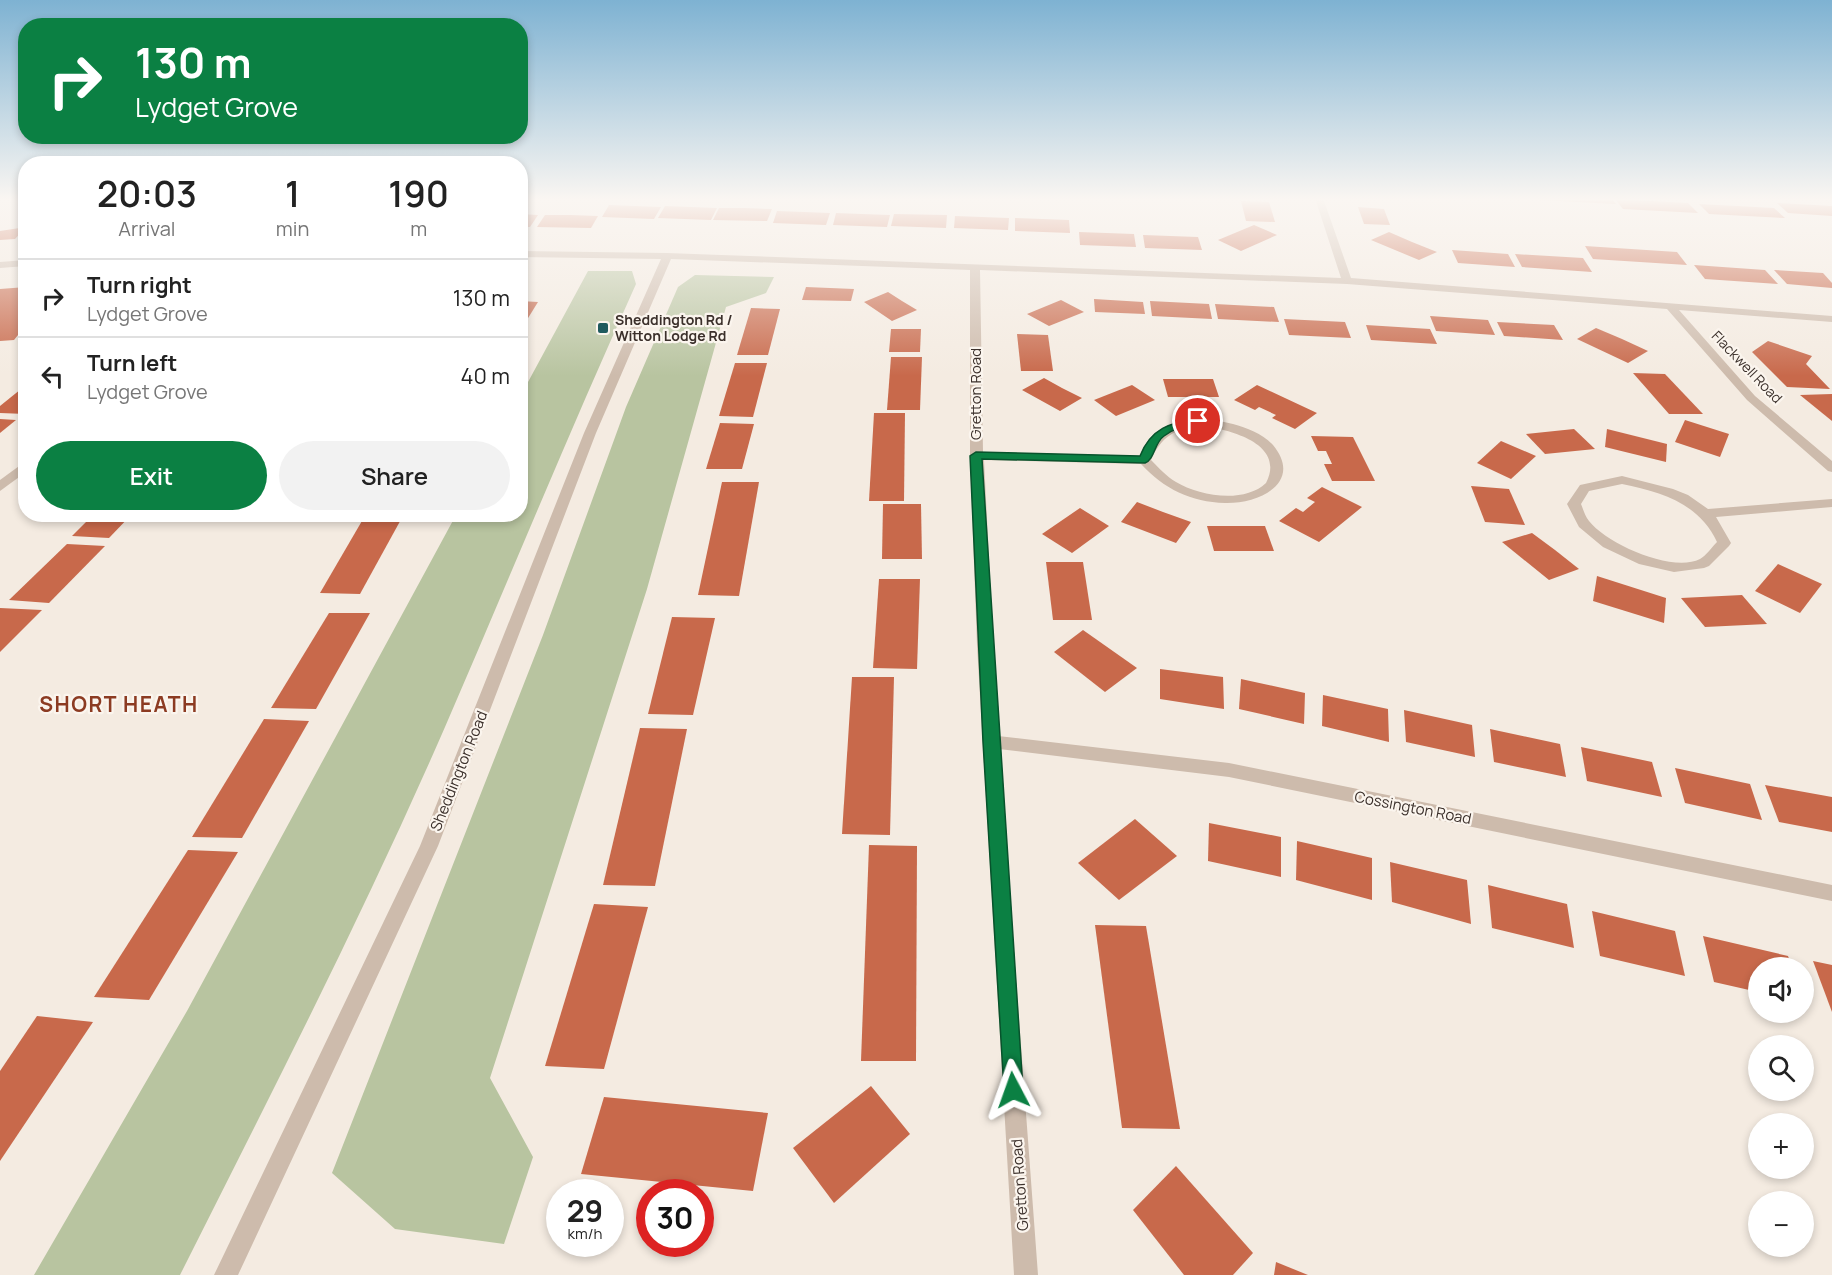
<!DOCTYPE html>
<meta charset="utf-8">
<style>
:root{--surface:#fff;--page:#f2f2f2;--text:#222;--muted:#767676;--line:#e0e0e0;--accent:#0b8043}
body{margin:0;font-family:Manrope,sans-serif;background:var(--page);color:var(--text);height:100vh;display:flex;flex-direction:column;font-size:22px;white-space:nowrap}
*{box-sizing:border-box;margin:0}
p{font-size:20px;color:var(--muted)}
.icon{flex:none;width:33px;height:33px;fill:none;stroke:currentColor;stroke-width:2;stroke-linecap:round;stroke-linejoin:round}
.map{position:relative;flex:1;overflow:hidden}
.drawer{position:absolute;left:18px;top:156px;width:510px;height:366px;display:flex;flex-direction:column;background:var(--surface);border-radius:24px;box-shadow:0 3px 9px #0003}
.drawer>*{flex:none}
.top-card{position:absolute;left:18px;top:18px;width:510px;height:126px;border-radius:24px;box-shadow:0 3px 9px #0003;background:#0b8043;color:#fff;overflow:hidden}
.fabs{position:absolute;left:1748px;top:957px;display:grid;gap:12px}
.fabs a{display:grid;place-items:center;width:66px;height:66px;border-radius:50%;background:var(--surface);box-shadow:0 3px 9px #0003;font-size:30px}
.speed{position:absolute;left:546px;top:1179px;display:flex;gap:12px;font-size:30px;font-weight:700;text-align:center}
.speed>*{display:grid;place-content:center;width:78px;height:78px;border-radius:50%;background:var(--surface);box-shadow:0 3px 9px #0003;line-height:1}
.speed small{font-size:15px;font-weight:400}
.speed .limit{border:9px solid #d22;background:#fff;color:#111}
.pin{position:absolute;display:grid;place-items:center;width:51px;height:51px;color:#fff;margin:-26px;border:3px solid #fff;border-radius:50%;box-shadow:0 2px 6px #0007}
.me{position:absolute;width:66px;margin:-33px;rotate:356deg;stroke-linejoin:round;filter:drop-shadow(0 0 4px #0008)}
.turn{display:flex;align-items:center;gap:21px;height:126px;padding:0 18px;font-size:27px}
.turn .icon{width:78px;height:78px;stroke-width:2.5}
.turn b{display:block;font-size:42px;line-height:51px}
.eta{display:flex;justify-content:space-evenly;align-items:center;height:102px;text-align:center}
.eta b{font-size:36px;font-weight:600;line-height:42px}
.cta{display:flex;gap:12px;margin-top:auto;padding:12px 18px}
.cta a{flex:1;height:69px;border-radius:36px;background:var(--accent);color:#fff;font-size:24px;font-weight:600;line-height:69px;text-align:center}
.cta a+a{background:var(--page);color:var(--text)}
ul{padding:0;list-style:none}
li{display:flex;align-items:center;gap:18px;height:78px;padding:0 18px;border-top:2px solid var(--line)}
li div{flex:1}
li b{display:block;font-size:22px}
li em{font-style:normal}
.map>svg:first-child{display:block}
.green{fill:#b8c4a0}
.building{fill:#c8694b}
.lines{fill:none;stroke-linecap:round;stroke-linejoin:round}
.minor{fill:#cdbbac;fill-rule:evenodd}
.route{fill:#0b8043;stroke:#07532c;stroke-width:1.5}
.poi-dot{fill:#1f5a5e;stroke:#fbf5ee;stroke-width:2}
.labels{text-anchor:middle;stroke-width:4.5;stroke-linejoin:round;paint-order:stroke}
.far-poi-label{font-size:14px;font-weight:bold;fill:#3b302b;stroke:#fbf5ee;text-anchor:start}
.far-street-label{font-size:14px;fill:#3b302b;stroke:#fbf5ee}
.street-label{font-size:15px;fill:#3b302b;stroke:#fbf5ee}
.district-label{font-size:21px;font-weight:bold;letter-spacing:1.5px;fill:#8c3b22;stroke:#fbf5ee}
</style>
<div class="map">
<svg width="1832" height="1275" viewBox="0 0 1832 1275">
<rect width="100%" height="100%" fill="#f4ebe1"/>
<g class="green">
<path d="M 588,271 L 632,271 L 636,284 C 570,430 509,579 445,727 C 364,913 271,1094 180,1275 L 34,1275 L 187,1011 L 456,515 L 520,514 L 521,395 Z"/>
<path d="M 695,275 L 774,277 L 766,293 L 726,307 L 647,589 L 490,1078 L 533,1157 L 504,1244 L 395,1229 L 332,1173 L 543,635 L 626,407 L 678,287 Z"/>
</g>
<g class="building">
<path d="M 1537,198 L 1611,198 L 1616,204 L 1538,200 Z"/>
<path d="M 1615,199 L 1688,203 L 1698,213 L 1623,209 Z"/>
<path d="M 1241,201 L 1269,202 L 1275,222 L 1246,221 Z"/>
<path d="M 1777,203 L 1832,206 L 1832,216 L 1788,213 Z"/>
<path d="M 1699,204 L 1774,208 L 1785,218 L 1709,214 Z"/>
<path d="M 609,205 L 634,206 L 661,207 L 654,219 L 602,217 Z"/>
<path d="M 665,206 L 717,208 L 711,220 L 658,218 Z"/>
<path d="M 1358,207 L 1384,209 L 1390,225 L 1364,224 Z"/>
<path d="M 719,208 L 745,208 L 772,209 L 767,221 L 713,220 Z"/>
<path d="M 777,211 L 804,212 L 830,213 L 826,225 L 773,223 Z"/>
<path d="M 836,213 L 862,214 L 890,215 L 887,227 L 833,225 Z"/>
<path d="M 520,214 L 538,215 L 530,227 L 520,227 Z"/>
<path d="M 894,214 L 947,215 L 946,228 L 891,226 Z"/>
<path d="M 545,215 L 571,215 L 598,216 L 591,228 L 537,227 Z"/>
<path d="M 955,216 L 1009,218 L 1008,230 L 954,228 Z"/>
<path d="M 1015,218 L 1069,220 L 1070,233 L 1015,231 Z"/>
<path d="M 1254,225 L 1277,235 L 1241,251 L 1218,240 Z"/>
<path d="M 26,227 L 15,239 L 0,240 L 0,231 Z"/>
<path d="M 1079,232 L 1134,234 L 1136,247 L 1080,245 Z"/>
<path d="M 1389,232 L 1412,242 L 1437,252 L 1419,260 L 1371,240 Z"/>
<path d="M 1143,235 L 1198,237 L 1202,250 L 1145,248 Z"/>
<path d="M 1585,246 L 1677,252 L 1687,265 L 1593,259 Z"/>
<path d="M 1452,250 L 1508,254 L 1515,267 L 1458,263 Z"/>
<path d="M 1515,254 L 1583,258 L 1592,272 L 1522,267 Z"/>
<path d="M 1694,265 L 1765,270 L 1778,284 L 1705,279 Z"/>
<path d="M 1774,270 L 1823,273 L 1832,283 L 1832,288 L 1787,284 Z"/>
<path d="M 26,287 L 23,295 L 26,295 L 26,325 L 14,340 L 0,341 L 0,289 Z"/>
<path d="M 806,287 L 854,289 L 851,301 L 802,300 Z"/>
<path d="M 888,292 L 902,301 L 917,310 L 892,321 L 864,302 Z"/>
<path d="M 1094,299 L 1143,302 L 1145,314 L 1095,312 Z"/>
<path d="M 1061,300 L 1084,312 L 1049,326 L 1027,314 Z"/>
<path d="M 520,301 L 538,302 L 520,331 Z"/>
<path d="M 1150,301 L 1209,304 L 1212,319 L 1152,316 Z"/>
<path d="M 1215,304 L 1274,307 L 1279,322 L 1218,319 Z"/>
<path d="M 751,308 L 780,309 L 768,355 L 737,355 Z"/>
<path d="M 1430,316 L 1488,320 L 1495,335 L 1436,331 Z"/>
<path d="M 1284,319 L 1345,322 L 1351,338 L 1289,335 Z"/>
<path d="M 1497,322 L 1554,325 L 1563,340 L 1504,336 Z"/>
<path d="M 1366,325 L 1430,329 L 1437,344 L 1371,340 Z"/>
<path d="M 1596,328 L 1622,339 L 1648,351 L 1628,363 L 1577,339 Z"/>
<path d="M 891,329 L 921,329 L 920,352 L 889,352 Z"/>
<path d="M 1017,334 L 1048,335 L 1053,371 L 1021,371 Z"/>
<path d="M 1768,341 L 1812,356 L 1806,364 L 1830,389 L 1787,387 L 1752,352 Z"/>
<path d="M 891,357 L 922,357 L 920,410 L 887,410 Z"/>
<path d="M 735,363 L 767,363 L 753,417 L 719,416 Z"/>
<path d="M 1633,373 L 1665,374 L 1703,414 L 1669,414 Z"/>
<path d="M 1044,378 L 1062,388 L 1082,398 L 1060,411 L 1022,390 Z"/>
<path d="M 1163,379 L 1213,379 L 1219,397 L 1168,397 Z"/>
<path d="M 26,385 L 26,414 L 0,413 L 0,406 Z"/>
<path d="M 1132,385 L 1155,400 L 1116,416 L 1094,400 Z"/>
<path d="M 1257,385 L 1317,413 L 1295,429 L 1272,418 L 1276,415 L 1259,407 L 1255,410 L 1234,400 Z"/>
<path d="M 1832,394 L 1832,421 L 1800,395 Z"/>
<path d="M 874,413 L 905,413 L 904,501 L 869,501 Z"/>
<path d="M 0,419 L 16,420 L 0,433 Z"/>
<path d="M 1685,420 L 1729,434 L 1720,457 L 1675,442 Z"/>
<path d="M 720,423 L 754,424 L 742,469 L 706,469 Z"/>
<path d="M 1574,429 L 1595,449 L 1545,454 L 1526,434 Z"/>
<path d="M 1607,429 L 1667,444 L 1666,462 L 1605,447 Z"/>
<path d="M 1311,436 L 1353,437 L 1375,481 L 1332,481 L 1324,464 L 1332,464 L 1326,451 L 1318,451 Z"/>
<path d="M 1501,441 L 1536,456 L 1511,479 L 1477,463 Z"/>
<path d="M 722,482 L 759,482 L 739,596 L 698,595 Z"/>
<path d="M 1471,486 L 1509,489 L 1525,525 L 1485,522 Z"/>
<path d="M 1322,487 L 1362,507 L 1319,542 L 1279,521 L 1296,508 L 1303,512 L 1315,502 L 1307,498 Z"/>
<path d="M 1137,502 L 1163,512 L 1191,522 L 1176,543 L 1121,522 Z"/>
<path d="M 883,504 L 921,504 L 922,559 L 882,559 Z"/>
<path d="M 1080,508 L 1109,526 L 1072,553 L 1042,534 Z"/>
<path d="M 94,514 L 132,514 L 109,538 L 72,536 Z"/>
<path d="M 366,514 L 404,514 L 360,594 L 320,593 Z"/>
<path d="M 1207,526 L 1265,526 L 1274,551 L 1214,551 Z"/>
<path d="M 1532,533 L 1555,550 L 1579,569 L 1549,580 L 1502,542 Z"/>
<path d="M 67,544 L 105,546 L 49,603 L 9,600 Z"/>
<path d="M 1046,562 L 1083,562 L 1092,620 L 1053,620 Z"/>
<path d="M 1778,564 L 1822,584 L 1800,613 L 1755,591 Z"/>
<path d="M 1597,576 L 1666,598 L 1664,623 L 1593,601 Z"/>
<path d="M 879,579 L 920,579 L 917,669 L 873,668 Z"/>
<path d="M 1742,595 L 1767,624 L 1705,627 L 1681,598 Z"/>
<path d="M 0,608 L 42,610 L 0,652 Z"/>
<path d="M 329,613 L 370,613 L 316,709 L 271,708 Z"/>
<path d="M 672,617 L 715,618 L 693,715 L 648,714 Z"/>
<path d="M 1083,630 L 1137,668 L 1105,692 L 1054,652 Z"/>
<path d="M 1160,669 L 1223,677 L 1224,709 L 1160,699 Z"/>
<path d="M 852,677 L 894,677 L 890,835 L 842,834 Z"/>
<path d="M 1241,679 L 1305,693 L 1304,724 L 1239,709 Z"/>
<path d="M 1323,695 L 1388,709 L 1389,742 L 1322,726 Z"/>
<path d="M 1404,710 L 1472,725 L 1475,757 L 1406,742 Z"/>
<path d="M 264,719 L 309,721 L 242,838 L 192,837 Z"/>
<path d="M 640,728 L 687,729 L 655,886 L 603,885 Z"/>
<path d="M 1490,729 L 1560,744 L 1566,777 L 1494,762 Z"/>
<path d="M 1581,747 L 1652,762 L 1662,797 L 1587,781 Z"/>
<path d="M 1675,768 L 1750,784 L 1762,820 L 1685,803 Z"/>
<path d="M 1765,785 L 1832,797 L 1832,832 L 1779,822 Z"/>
<path d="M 1135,819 L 1177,856 L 1119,900 L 1078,863 Z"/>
<path d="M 1209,823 L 1281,837 L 1281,877 L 1208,861 Z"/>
<path d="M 1297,841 L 1372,858 L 1372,900 L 1296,880 Z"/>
<path d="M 869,845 L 917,846 L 916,1061 L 861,1061 Z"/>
<path d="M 188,850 L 238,852 L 149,1000 L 94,997 Z"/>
<path d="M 1390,862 L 1467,880 L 1471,924 L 1392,902 Z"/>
<path d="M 1488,885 L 1567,904 L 1574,948 L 1492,928 Z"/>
<path d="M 594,904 L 648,907 L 604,1069 L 545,1066 Z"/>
<path d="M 1592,911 L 1675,931 L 1685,976 L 1600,956 Z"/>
<path d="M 1095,925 L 1146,926 L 1180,1129 L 1122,1128 Z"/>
<path d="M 1703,936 L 1788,956 L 1792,968 L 1758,968 L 1758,992 L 1714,982 Z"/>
<path d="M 1813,961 L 1832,965 L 1832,1012 Z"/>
<path d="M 37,1016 L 93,1022 L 0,1161 L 0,1071 Z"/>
<path d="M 871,1086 L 910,1134 L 834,1203 L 793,1148 Z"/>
<path d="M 604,1097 L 768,1113 L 753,1191 L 581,1174 Z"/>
<path d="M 1176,1166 L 1253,1253 L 1233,1275 L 1184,1275 L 1133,1210 Z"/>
<path d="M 1276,1262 L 1308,1275 L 1274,1275 Z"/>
</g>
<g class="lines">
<g class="minor">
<path d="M 1315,198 L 1323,198 L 1351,278 L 1832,316 L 1832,322 L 1679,310 L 1755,396 L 1832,461 L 1832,472 L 1828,471 L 1747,400 L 1667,309 L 1347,284 L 980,270 L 983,452 L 1140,456 C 1158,415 1196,415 1233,424 C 1247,428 1263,434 1273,445 C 1304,483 1258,504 1225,503 C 1191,502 1164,489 1141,464 L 984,460 L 998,736 L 1229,763 L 1832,885 L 1832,901 L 1229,777 L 999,749 L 1038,1275 L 1014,1275 L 977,645 L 970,456 L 970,270 L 671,259 L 596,433 L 438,846 L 238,1275 L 214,1275 L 420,846 L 584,433 L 661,259 L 520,257 L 520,251 L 667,253 L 1341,278 ZM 1198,425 C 1226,429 1287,442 1266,483 C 1244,504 1199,496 1176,482 C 1166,476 1159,468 1151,460 C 1161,437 1175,429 1198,425 Z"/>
<path d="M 26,260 L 26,266 L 0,268 L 0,262 Z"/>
<path d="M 26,461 L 26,472 L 0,491 L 0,480 Z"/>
<path d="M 1622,476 L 1673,489 L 1688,495 L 1708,509 L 1832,499 L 1832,507 L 1716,517 L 1731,543 L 1729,546 L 1709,566 L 1704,568 L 1674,572 L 1639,564 L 1603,547 L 1579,527 L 1567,504 L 1580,485 ZM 1622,484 C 1661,492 1699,503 1717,542 C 1712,547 1706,556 1700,559 C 1672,573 1607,544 1589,521 C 1585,516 1583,509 1581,504 L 1589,491 Z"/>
</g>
</g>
<linearGradient id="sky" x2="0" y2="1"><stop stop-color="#7eb2d2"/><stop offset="0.53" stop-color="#faf6f2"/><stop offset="1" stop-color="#faf6f2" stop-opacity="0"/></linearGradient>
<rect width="1832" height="376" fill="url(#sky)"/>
<path class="route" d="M 1198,418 L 1203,421 L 1201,423 C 1188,426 1175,427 1164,436 C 1154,443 1155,459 1145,463 L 982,459 L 1023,1090 L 1020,1097 L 1013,1099 L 1007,1097 L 1004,1090 L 983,742 L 970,456 L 976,452 L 1140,456 C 1151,428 1170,423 1198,418 Z"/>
<rect class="poi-dot" x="597" y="322" width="12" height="12" rx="3"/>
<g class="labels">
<g class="far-poi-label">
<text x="615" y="325">Sheddington Rd /<tspan x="615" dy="16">Witton Lodge Rd</tspan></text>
</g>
<g class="far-street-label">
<text transform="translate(1747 367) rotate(46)" y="5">Flackwell Road</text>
</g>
<g class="street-label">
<text transform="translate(976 394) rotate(-90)" y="5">Gretton Road</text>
<text transform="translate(459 771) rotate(-68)" y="5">Sheddington Road</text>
<text transform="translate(1413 808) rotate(11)" y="5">Cossington Road</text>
<text transform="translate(1020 1185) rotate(-94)" y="5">Gretton Road</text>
</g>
<g class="district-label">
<text x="119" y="712">SHORT HEATH</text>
</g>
</g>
</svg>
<div class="fabs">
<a><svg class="icon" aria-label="sound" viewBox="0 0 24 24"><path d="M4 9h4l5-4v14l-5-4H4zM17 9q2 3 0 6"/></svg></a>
<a><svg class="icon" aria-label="search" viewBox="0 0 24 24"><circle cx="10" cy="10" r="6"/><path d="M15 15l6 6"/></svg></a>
<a>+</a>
<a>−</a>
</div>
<div class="speed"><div>29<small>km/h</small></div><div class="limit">30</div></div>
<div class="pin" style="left:1198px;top:421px;background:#d93025"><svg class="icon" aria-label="arrive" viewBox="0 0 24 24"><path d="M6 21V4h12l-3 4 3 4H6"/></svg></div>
<svg class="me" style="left:1013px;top:1090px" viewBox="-20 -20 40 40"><path d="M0-17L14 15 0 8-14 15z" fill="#0b8043" stroke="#fff" stroke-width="4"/></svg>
<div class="top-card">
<div class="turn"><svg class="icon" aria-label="right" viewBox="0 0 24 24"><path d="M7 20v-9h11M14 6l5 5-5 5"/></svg><div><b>130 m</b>Lydget Grove</div></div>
</div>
<section class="drawer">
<div class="eta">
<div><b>20:03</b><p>Arrival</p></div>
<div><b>1</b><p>min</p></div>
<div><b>190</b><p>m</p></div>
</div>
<ul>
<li><svg class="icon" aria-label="right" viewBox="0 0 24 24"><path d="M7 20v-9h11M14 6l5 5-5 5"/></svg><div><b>Turn right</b><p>Lydget Grove</p></div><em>130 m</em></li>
<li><svg class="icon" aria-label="left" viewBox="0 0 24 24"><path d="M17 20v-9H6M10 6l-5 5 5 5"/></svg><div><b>Turn left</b><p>Lydget Grove</p></div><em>40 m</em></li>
</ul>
<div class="cta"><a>Exit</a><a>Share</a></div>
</section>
</div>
